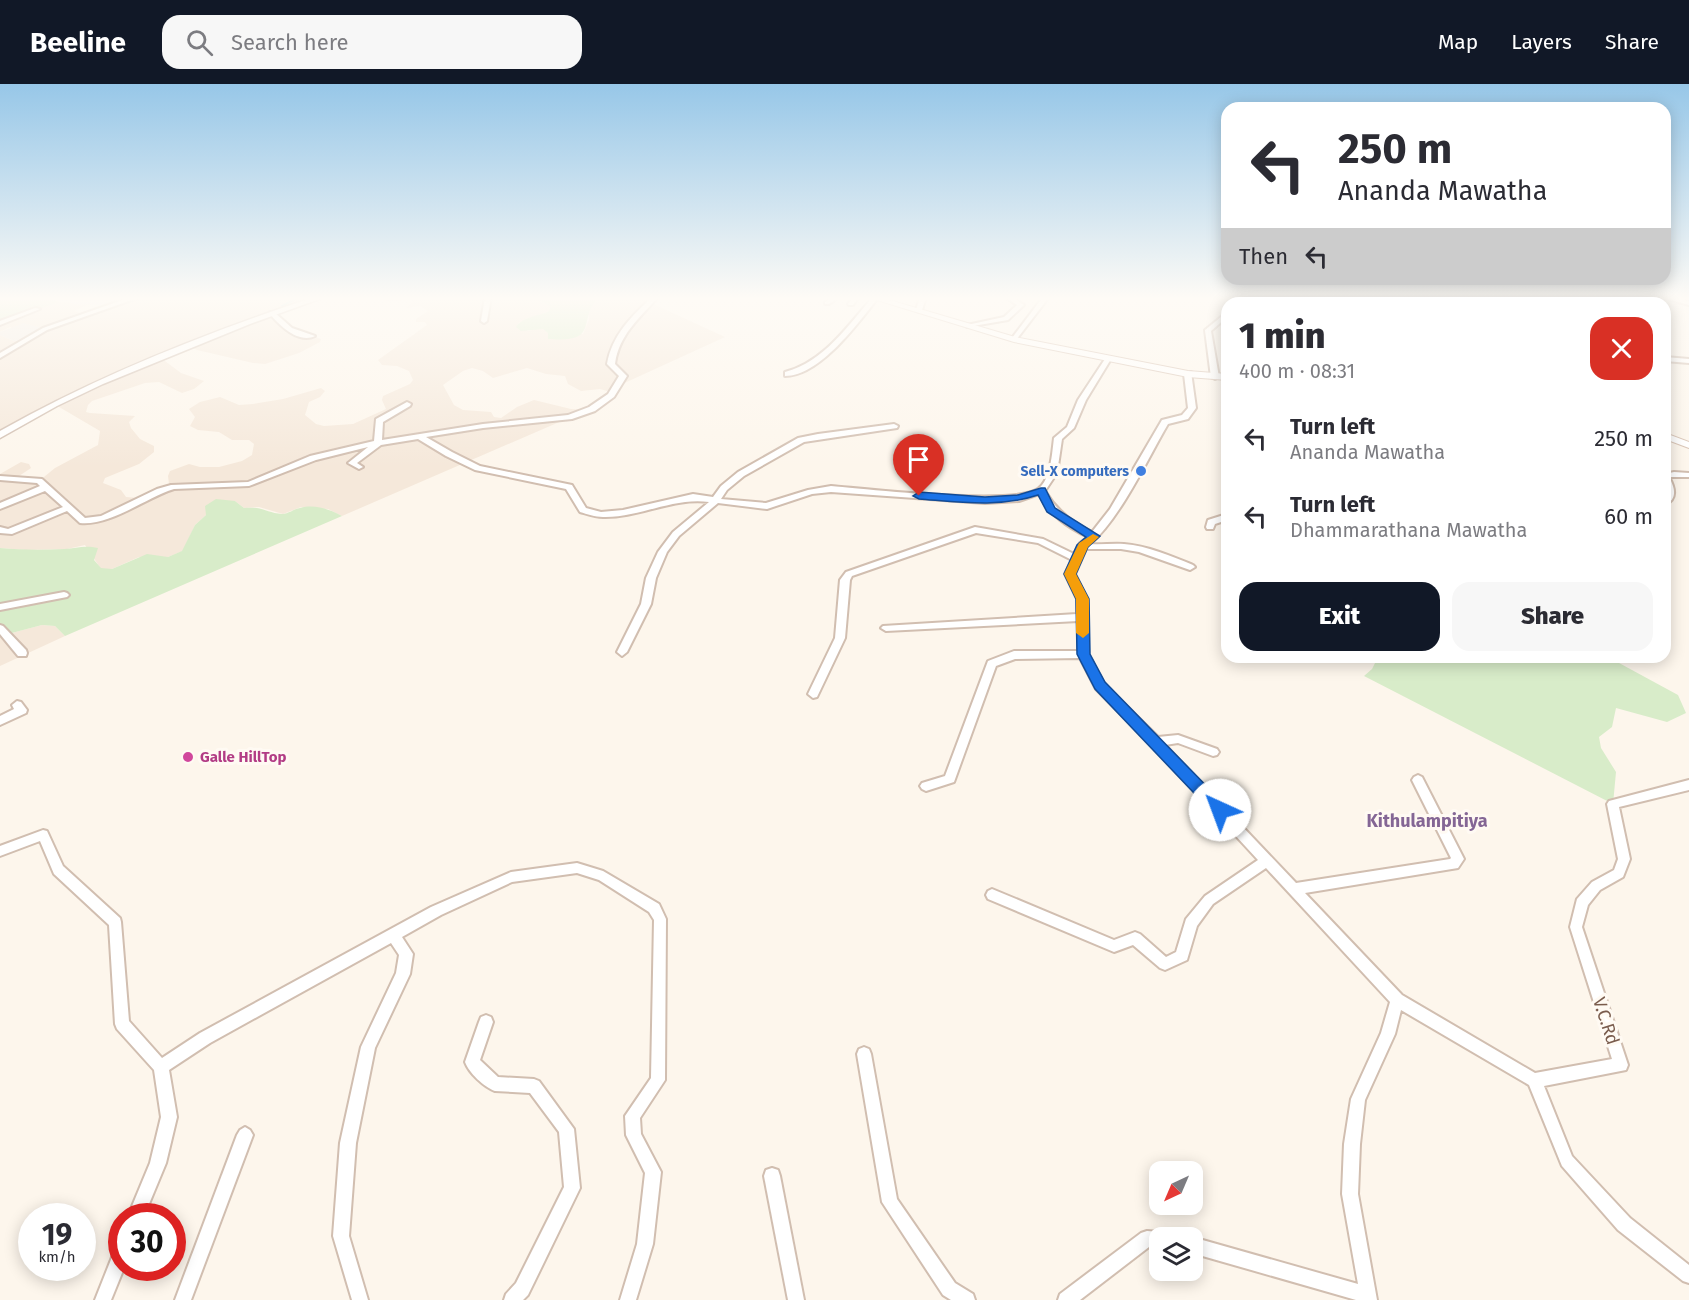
<!DOCTYPE html>
<meta charset="utf-8">
<style>
:root{--surface:#fff;--page:#f7f7f7;--text:#2b2b33;--muted:#7c7c81;--accent:#111827}
body{margin:0;font-family:"Fira Sans",sans-serif;background:var(--page);color:var(--text);height:100vh;display:flex;flex-direction:column;font-size:22px;white-space:nowrap}
*{box-sizing:border-box;margin:0}
p{font-size:20px;color:var(--muted)}
.icon{flex:none;width:33px;height:33px;fill:none;stroke:currentColor;stroke-width:2;stroke-linecap:round;stroke-linejoin:round}
.map{position:relative;flex:1;overflow:hidden}
.panel{position:absolute;left:1221px;top:213px;width:450px;height:366px;display:flex;flex-direction:column;background:var(--surface);border-radius:18px;box-shadow:0 3px 15px #0003}
.panel>*{flex:none}
.top-card{position:absolute;left:1221px;top:18px;width:450px;height:183px;border-radius:18px;box-shadow:0 3px 15px #0003;background:#fff;color:var(--text);overflow:hidden}
.needle{width:39px;rotate:224deg}
.controls{position:absolute;left:1149px;top:1077px;display:grid;gap:12px}
.controls a{display:grid;place-items:center;width:54px;height:54px;border-radius:12px;background:var(--surface);box-shadow:0 3px 15px #0003;font-size:30px}
.speed{position:absolute;left:18px;top:1119px;display:flex;gap:12px;font-size:30px;font-weight:700;text-align:center}
.speed>*{display:grid;place-content:center;width:78px;height:78px;border-radius:50%;background:var(--surface);box-shadow:0 3px 15px #0003;line-height:1}
.speed small{font-size:15px;font-weight:400}
.speed .limit{border:9px solid #d22;background:#fff;color:#111}
.pin{position:absolute;display:grid;place-items:center;width:51px;height:51px;color:#fff;margin:-62px -26px;border-radius:50% 50% 50% 0;rotate:-45deg;box-shadow:0 0 6px #0007}
.pin .icon{rotate:45deg}
.me{position:absolute;width:66px;margin:-33px;rotate:317deg;stroke-linejoin:round;filter:drop-shadow(0 0 4px #0008)}
.turn{display:flex;align-items:center;gap:21px;height:126px;padding:0 18px;font-size:27px}
.turn .icon{width:78px;height:78px;stroke-width:2.5}
.turn b{display:block;font-size:42px;line-height:51px}
.then{display:flex;align-items:center;height:57px;padding:0 18px;background:#0003;gap:12px;font-size:22px}
.round{display:grid;place-items:center;flex:none;width:63px;height:63px;border-radius:18px;background:var(--page)}
.head{display:flex;align-items:center;justify-content:space-between;height:102px;padding:0 18px}
h1{font-size:36px;font-weight:800;line-height:45px}
.cta{display:flex;gap:12px;margin-top:auto;padding:12px 18px}
.cta a{flex:1;height:69px;border-radius:18px;background:var(--accent);color:#fff;font-size:24px;font-weight:800;line-height:69px;text-align:center}
.cta a+a{background:var(--page);color:var(--text)}
ul{padding:0;list-style:none}
li{display:flex;align-items:center;gap:18px;height:78px;padding:0 18px}
li div{flex:1}
li b{display:block;font-size:22px}
li em{font-style:normal}
header{display:flex;align-items:center;gap:36px;box-sizing:border-box;height:84px;padding:0 30px;background:var(--accent);color:#fff}
header strong{font-size:28px}
nav{display:flex;gap:33px;margin-inline-start:auto;font-size:21px}
.search{width:420px;height:54px;background:var(--page);display:flex;align-items:center;gap:15px;box-sizing:border-box;padding:0 21px;border-radius:18px;color:var(--muted);font-size:22px}
.map>svg:first-child{display:block}
.residential{fill:#f5e8da}
.industrial{fill:#efe9e4}
.education{fill:#f3e8fa}
.green{fill:#d8ecc9}
.lines{fill:none;stroke-linecap:round;stroke-linejoin:round}
.stream{stroke:#a5d3da;stroke-width:2}
.minor-casing{stroke:#d1beb0;stroke-width:4}
.tertiary-casing{stroke:#d1beb0;stroke-width:3}
.secondary-casing{stroke:#d6c0b0;stroke-width:2}
.minor{fill:#fff;fill-rule:evenodd}
.tertiary{fill:#fff;fill-rule:evenodd}
.secondary{fill:#fff;fill-rule:evenodd}
.route{fill:#1a73e8;stroke:#114b97;stroke-width:1.5}
.slow{fill:#f59e0b}
.shop-dot{fill:#3f7fe0;stroke:#fffaf3;stroke-width:2}
.hotel-dot{fill:#d1479c;stroke:#fffaf3;stroke-width:2}
.labels{text-anchor:middle;stroke-width:6;stroke-linejoin:round;paint-order:stroke}
.far-shop-label{font-size:14px;font-weight:bold;fill:#366cbe;stroke:#fffaf3;text-anchor:end}
.hotel-label{font-size:15px;font-weight:bold;fill:#b23c85;stroke:#fffaf3;text-anchor:start}
.quarter-label{font-size:18px;font-weight:bold;fill:#846695;stroke:#fffaf3}
.near-street-label{font-size:18px;fill:#7a5c4d;stroke:#fffaf3}
</style>
<header>
<strong>Beeline</strong>
<div class="search"><svg class="icon" aria-label="search" viewBox="0 0 24 24"><circle cx="10" cy="10" r="6"/><path d="M15 15l6 6"/></svg>Search here</div>
<nav><a>Map</a><a>Layers</a><a>Share</a></nav>
</header>
<div class="map">
<svg width="1689" height="1216" viewBox="0 0 1689 1216">
<rect width="100%" height="100%" fill="#fdf6ec"/>
<g class="residential">
<path d="M 137,213 L 321,213 L 273,229 L 287,244 L 321,255 L 320,258 L 299,269 L 265,280 L 253,279 L 197,266 L 189,262 L 161,274 L 181,289 L 204,297 L 194,305 L 182,309 L 159,298 L 145,299 L 92,317 L 88,321 L 86,328 L 90,329 L 135,332 L 129,338 L 131,344 L 140,355 L 154,362 L 154,368 L 139,380 L 105,394 L 103,399 L 121,406 L 126,413 L 138,414 L 162,406 L 169,400 L 168,392 L 170,387 L 189,380 L 200,383 L 219,383 L 242,377 L 252,371 L 254,360 L 249,356 L 232,356 L 219,348 L 198,346 L 190,342 L 195,333 L 189,325 L 200,318 L 220,313 L 239,321 L 253,320 L 283,315 L 321,304 L 325,307 L 320,313 L 309,318 L 305,331 L 316,340 L 324,342 L 353,340 L 386,325 L 382,316 L 383,312 L 410,300 L 413,296 L 409,287 L 397,282 L 382,281 L 378,276 L 427,241 L 425,238 L 416,238 L 416,235 L 428,227 L 420,222 L 406,224 L 413,218 L 410,215 L 389,218 L 380,214 L 381,213 L 540,213 L 539,216 L 550,222 L 549,227 L 518,239 L 528,247 L 538,244 L 543,245 L 548,249 L 583,250 L 589,236 L 589,224 L 599,213 L 638,213 L 725,253 L 607,307 L 600,305 L 581,307 L 568,300 L 565,292 L 546,290 L 527,284 L 493,294 L 483,287 L 472,284 L 463,287 L 443,301 L 454,321 L 463,326 L 491,328 L 494,333 L 501,334 L 517,323 L 534,316 L 571,325 L 587,326 L 342,432 L 328,425 L 301,423 L 283,430 L 259,423 L 244,424 L 235,417 L 206,431 L 195,441 L 183,467 L 168,473 L 139,473 L 112,485 L 101,485 L 85,461 L 67,465 L 26,466 L 0,464 L 0,390 L 21,378 L 29,380 L 31,384 L 13,396 L 39,397 L 55,384 L 98,361 L 100,347 L 54,320 L 0,351 L 0,251 L 14,257 L 28,255 L 10,243 L 0,248 L 0,239 L 59,218 L 89,220 L 74,227 L 83,230 Z"/>
<path d="M 42,541 L 55,542 L 65,552 L 0,582 L 0,544 L 8,550 Z"/>
</g>
<path class="industrial" d="M 24,239 L 45,245 L 28,255 L 14,257 L 0,251 L 0,248 Z"/>
<path class="education" d="M 43,213 L 137,213 L 109,221 L 75,220 Z"/>
<g class="green">
<path d="M 0,213 L 43,213 L 59,218 L 0,239 Z"/>
<path d="M 540,213 L 599,213 C 576,236 602,259 548,255 L 548,249 L 543,245 L 521,247 L 516,243 C 522,233 539,232 549,227 L 550,222 L 539,216 Z"/>
<path d="M 216,415 L 235,417 L 244,424 C 262,422 267,429 282,430 C 288,430 294,425 300,424 C 315,420 329,425 342,432 L 65,552 L 55,542 L 42,541 L 8,550 L 0,544 L 0,464 C 22,466 42,466 64,465 C 77,464 85,461 98,464 L 94,476 L 101,484 L 112,485 L 147,470 L 168,473 L 182,467 L 195,441 L 206,431 L 205,422 Z"/>
<path d="M 1378,573 L 1608,573 L 1678,611 L 1686,629 L 1667,638 L 1616,624 L 1612,643 L 1599,653 L 1601,664 L 1616,688 L 1613,720 L 1364,592 L 1372,585 Z"/>
</g>
<g class="lines">
<path class="stream" d="M 282,222 L 300,213"/>
<defs>
<g id="minor">
<path d="M 131,213 L 140,213 L 47,246 L 0,274 L 0,269 L 43,244 Z"/>
<path d="M 485,213 L 491,213 L 487,237 L 484,239 L 481,237 Z"/>
<path d="M 652,213 L 658,213 C 640,234 619,250 615,280 L 627,292 L 614,313 L 595,327 L 572,335 L 483,344 L 426,353 L 452,368 L 480,382 L 572,401 L 586,424 L 601,428 L 623,426 L 693,410 L 713,413 L 721,402 L 738,388 L 798,354 L 818,350 L 894,340 L 898,342 L 897,344 L 804,358 L 744,392 L 727,406 L 721,415 L 766,419 L 808,406 L 831,402 C 867,405 1013,422 1038,405 C 1051,396 1052,369 1054,354 L 1067,343 L 1078,316 L 1105,275 L 1108,273 L 1111,275 L 1086,316 L 1074,344 L 1062,355 L 1057,389 L 1045,407 C 1057,427 1072,439 1092,448 L 1110,425 L 1162,336 L 1182,331 L 1188,324 L 1184,290 L 1191,288 L 1196,324 L 1188,335 L 1168,340 C 1148,374 1120,435 1090,460 C 1101,461 1113,459 1124,460 C 1148,462 1171,472 1193,481 L 1195,483 L 1190,486 L 1139,468 L 1121,465 L 1086,465 L 1075,490 L 1087,515 L 1088,570 L 1104,600 L 1158,653 L 1178,651 L 1217,665 L 1219,668 L 1217,671 L 1213,672 L 1178,659 L 1165,661 L 1296,799 L 1450,775 L 1451,774 L 1412,696 L 1414,693 L 1418,691 L 1422,693 L 1464,775 L 1458,784 L 1305,809 L 1402,911 L 1535,989 L 1612,975 L 1570,843 L 1577,815 L 1592,798 L 1614,786 L 1618,775 L 1607,720 L 1609,717 L 1689,696 L 1689,706 L 1619,723 L 1630,775 L 1623,793 L 1600,806 L 1588,821 L 1582,843 L 1628,981 L 1626,986 L 1544,1002 L 1572,1072 L 1630,1134 L 1689,1181 L 1689,1199 L 1683,1197 L 1618,1146 L 1562,1082 L 1529,1001 L 1401,926 L 1395,950 L 1365,1016 L 1360,1060 L 1358,1110 L 1377,1216 L 1356,1216 L 1192,1169 L 1192,1154 L 1190,1154 L 1192,1153 L 1358,1200 L 1342,1110 L 1344,1060 L 1351,1015 L 1381,949 L 1390,918 L 1266,784 L 1213,820 L 1197,842 L 1187,876 L 1165,886 L 1160,884 L 1133,861 L 1114,868 L 988,815 L 986,811 L 988,807 L 992,805 L 1114,856 L 1135,848 L 1140,850 L 1166,873 L 1176,868 L 1186,835 L 1205,812 L 1258,776 L 1152,661 L 1096,605 L 1080,574 L 1015,575 L 996,582 L 954,698 L 926,707 L 922,705 L 920,702 L 922,699 L 945,692 L 988,577 L 1014,567 L 1078,567 L 1078,537 L 886,547 L 881,544 L 883,542 L 1077,530 L 1077,515 L 1065,490 L 1072,476 L 1038,459 L 976,449 L 852,492 L 850,496 L 845,554 L 817,613 L 813,614 L 808,610 L 835,554 L 840,496 L 846,488 L 975,443 L 1043,455 L 1074,470 L 1080,459 L 1088,453 C 1067,443 1050,431 1039,410 L 1019,417 L 985,419 L 831,408 L 812,410 L 767,425 L 718,419 L 679,452 L 667,468 L 656,494 L 651,520 L 627,568 L 622,572 L 617,568 L 641,520 L 646,494 L 658,468 L 673,448 L 709,418 C 673,413 639,434 603,433 C 595,433 587,430 580,428 L 566,405 L 475,386 L 446,372 L 418,355 L 381,361 L 357,379 L 363,383 L 359,385 L 348,379 L 368,363 L 316,376 L 249,402 L 174,405 C 145,414 111,442 80,439 L 67,427 L 12,450 L 0,449 L 0,443 L 8,445 L 63,423 L 45,407 L 0,425 L 0,419 L 40,402 L 37,399 L 0,396 L 0,392 L 42,395 L 85,434 L 101,432 L 157,405 L 171,401 L 248,398 L 310,372 L 374,357 L 376,335 L 407,318 L 411,320 L 410,322 L 383,338 L 382,356 L 483,340 L 568,331 L 589,323 L 608,310 L 619,292 L 607,280 C 612,251 632,232 652,213 Z"/>
<path d="M 832,213 L 839,213 L 829,220 L 825,220 L 825,218 Z"/>
<path d="M 853,213 L 859,213 L 853,221 L 849,221 L 848,220 Z"/>
<path d="M 873,213 L 878,214 C 858,239 820,292 785,292 L 785,288 C 824,278 848,241 873,213 Z"/>
<path d="M 920,213 L 926,213 L 922,226 L 919,228 L 916,226 Z"/>
<path d="M 1005,213 L 1012,213 L 1024,221 L 1008,236 L 967,243 L 967,241 L 1004,233 L 1017,221 Z"/>
<path d="M 1043,213 L 1049,213 L 1016,256 L 1012,256 L 1012,254 Z"/>
<path d="M 1241,213 L 1247,213 L 1249,219 L 1243,219 Z"/>
<path d="M 1504,213 L 1514,213 L 1533,219 L 1523,219 Z"/>
<path d="M 1661,213 L 1671,213 L 1689,217 L 1689,221 Z"/>
<path d="M 35,224 L 40,225 L 0,241 L 0,237 Z"/>
<path d="M 270,228 L 274,228 L 292,244 L 315,252 C 299,260 280,242 270,230 Z"/>
<path d="M 1227,228 L 1227,233 L 1211,247 L 1219,293 L 1215,295 L 1211,293 L 1205,246 Z"/>
<path d="M 1665,273 L 1689,275 L 1689,279 L 1665,277 Z"/>
<path d="M 1674,388 L 1689,389 L 1689,393 L 1669,393 C 1675,404 1678,415 1665,421 L 1667,405 L 1665,401 L 1665,390 Z"/>
<path d="M 1227,430 L 1227,436 L 1215,440 L 1213,445 L 1207,445 L 1206,443 L 1208,436 Z"/>
<path d="M 64,508 L 67,509 L 69,511 L 67,513 L 0,526 L 0,520 Z"/>
<path d="M 0,541 L 3,542 L 26,566 L 27,569 L 26,572 L 18,572 L 0,550 Z"/>
<path d="M 17,617 L 21,618 L 27,626 L 26,629 L 0,641 L 0,632 L 14,625 L 12,621 Z"/>
<path d="M 43,746 L 47,747 L 63,782 L 120,834 L 121,838 L 129,937 L 162,974 L 200,949 L 431,823 L 511,788 L 577,779 L 603,787 L 659,820 L 666,835 L 665,996 L 640,1034 L 641,1050 L 661,1088 L 653,1160 L 636,1216 L 620,1216 L 637,1160 L 645,1089 L 626,1051 L 625,1032 L 651,994 L 654,836 L 649,828 L 599,796 L 577,789 L 512,798 L 441,831 L 402,853 L 413,870 L 410,890 L 375,964 L 356,1059 L 349,1152 L 368,1216 L 352,1216 L 333,1152 L 340,1059 L 361,963 L 396,889 L 399,871 L 391,859 L 210,959 L 169,986 L 177,1033 L 166,1079 L 144,1132 L 128,1132 L 150,1079 L 161,1033 L 154,986 L 117,945 L 115,940 L 109,841 L 54,790 L 40,757 L 0,772 L 0,762 Z"/>
<path d="M 486,931 L 491,933 L 493,938 L 480,976 L 498,993 L 534,995 L 539,997 L 574,1045 L 580,1104 L 528,1211 L 523,1216 L 504,1216 L 506,1210 L 516,1199 L 564,1103 L 559,1048 L 530,1009 L 495,1007 C 484,1003 469,989 465,978 L 479,938 L 481,933 Z"/>
<path d="M 864,963 L 869,965 L 871,970 L 897,1115 L 955,1199 L 973,1210 L 975,1216 L 951,1216 L 943,1211 L 882,1118 L 857,970 L 859,965 Z"/>
<path d="M 245,1043 L 250,1046 L 253,1051 L 191,1216 L 175,1216 L 237,1051 L 240,1046 Z"/>
<path d="M 772,1084 L 778,1086 L 780,1092 L 804,1216 L 788,1216 L 764,1092 L 766,1086 Z"/>
<path d="M 1147,1147 L 1160,1148 L 1166,1150 L 1167,1154 L 1160,1154 L 1160,1164 L 1149,1163 L 1080,1216 L 1058,1216 L 1060,1210 L 1141,1149 Z"/>
<path d="M 122,1161 L 122,1184 L 124,1184 L 111,1216 L 95,1216 L 116,1163 Z"/>
</g>
<path id="tertiary" d="M 314,213 L 325,213 L 250,240 L 103,300 L 57,322 L 0,354 L 0,347 C 99,291 206,249 314,213 Z"/>
<g id="secondary">
<path d="M 867,213 L 879,213 L 1015,253 L 1188,287 L 1227,290 L 1227,296 L 1188,293 L 1014,258 Z"/>
<path d="M 1665,349 L 1689,358 L 1689,364 L 1665,355 Z"/>
</g>
</defs>
<use href="#minor" class="minor-casing"/>
<use href="#tertiary" class="tertiary-casing"/>
<use href="#secondary" class="secondary-casing"/>
<use href="#minor" class="minor"/>
<use href="#tertiary" class="tertiary"/>
<use href="#secondary" class="secondary"/>
</g>
<linearGradient id="sky" x2="0" y2="1"><stop stop-color="#97c7e8"/><stop offset="0.56" stop-color="#fefbf6"/><stop offset="1" stop-color="#fefbf6" stop-opacity="0"/></linearGradient>
<rect width="1689" height="383" fill="url(#sky)"/>
<path class="route" d="M 1041,404 L 1045,404 L 1055,424 L 1100,452 L 1088,463 L 1076,490 L 1089,515 L 1090,570 L 1105,598 L 1225,721 L 1227,726 L 1225,730 L 1220,732 L 1214,730 L 1095,605 L 1077,570 L 1076,515 L 1064,490 L 1077,461 L 1086,453 L 1047,428 L 1038,411 C 999,424 959,418 919,415 L 913,412 L 919,408 L 985,413 L 1018,411 Z"/>
<path class="slow" d="M 1093,450 L 1099,453 L 1088,463 L 1076,490 L 1089,515 L 1089,549 L 1083,554 L 1076,549 L 1076,515 L 1064,490 L 1079,459 Z"/>
<circle class="shop-dot" cx="1141" cy="387" r="6"/>
<circle class="hotel-dot" cx="188" cy="673" r="6"/>
<g class="labels">
<g class="far-shop-label">
<text x="1129" y="392">Sell-X computers</text>
</g>
<g class="hotel-label">
<text x="200" y="678">Galle HillTop</text>
</g>
<g class="quarter-label">
<text x="1427" y="743">Kithulampitiya</text>
</g>
<g class="near-street-label">
<text transform="translate(1606 937) rotate(72)" y="6">V.C.Rd</text>
</g>
</g>
</svg>
<div class="controls">
<a><svg class="needle" viewBox="-14 -14 28 28"><path d="M0-13l5 13h-10z" fill="#e53935"/><path d="M0 13l5-13h-10z" fill="#7c7c81"/></svg></a>
<a><svg class="icon" aria-label="layers" viewBox="0 0 24 24"><path d="M12 4l9 5-9 5-9-5zM3 14l9 5 9-5"/></svg></a>
</div>
<div class="speed"><div>19<small>km/h</small></div><div class="limit">30</div></div>
<div class="pin" style="left:919px;top:412px;background:#d93025"><svg class="icon" aria-label="arrive" viewBox="0 0 24 24"><path d="M6 21V4h12l-3 4 3 4H6"/></svg></div>
<svg class="me" style="left:1220px;top:726px" viewBox="-20 -20 40 40"><circle r="19" fill="#fff"/><path d="M0-13L10 11 0 6-10 11z" fill="#1a73e8"/></svg>
<div class="top-card">
<div class="turn"><svg class="icon" aria-label="left" viewBox="0 0 24 24"><path d="M17 20v-9H6M10 6l-5 5 5 5"/></svg><div><b>250 m</b>Ananda Mawatha</div></div>
<div class="then">Then<svg class="icon" aria-label="left" viewBox="0 0 24 24"><path d="M17 20v-9H6M10 6l-5 5 5 5"/></svg></div>
</div>
<section class="panel">
<div class="head"><div><h1>1 min</h1><p>400 m · 08:31</p></div><a class="round" style="background:#d93025;color:#fff"><svg class="icon" aria-label="close" viewBox="0 0 24 24"><path d="M6 6l12 12M18 6L6 18"/></svg></a></div>
<ul>
<li><svg class="icon" aria-label="left" viewBox="0 0 24 24"><path d="M17 20v-9H6M10 6l-5 5 5 5"/></svg><div><b>Turn left</b><p>Ananda Mawatha</p></div><em>250 m</em></li>
<li><svg class="icon" aria-label="left" viewBox="0 0 24 24"><path d="M17 20v-9H6M10 6l-5 5 5 5"/></svg><div><b>Turn left</b><p>Dhammarathana Mawatha</p></div><em>60 m</em></li>
</ul>
<div class="cta"><a>Exit</a><a>Share</a></div>
</section>
</div>
